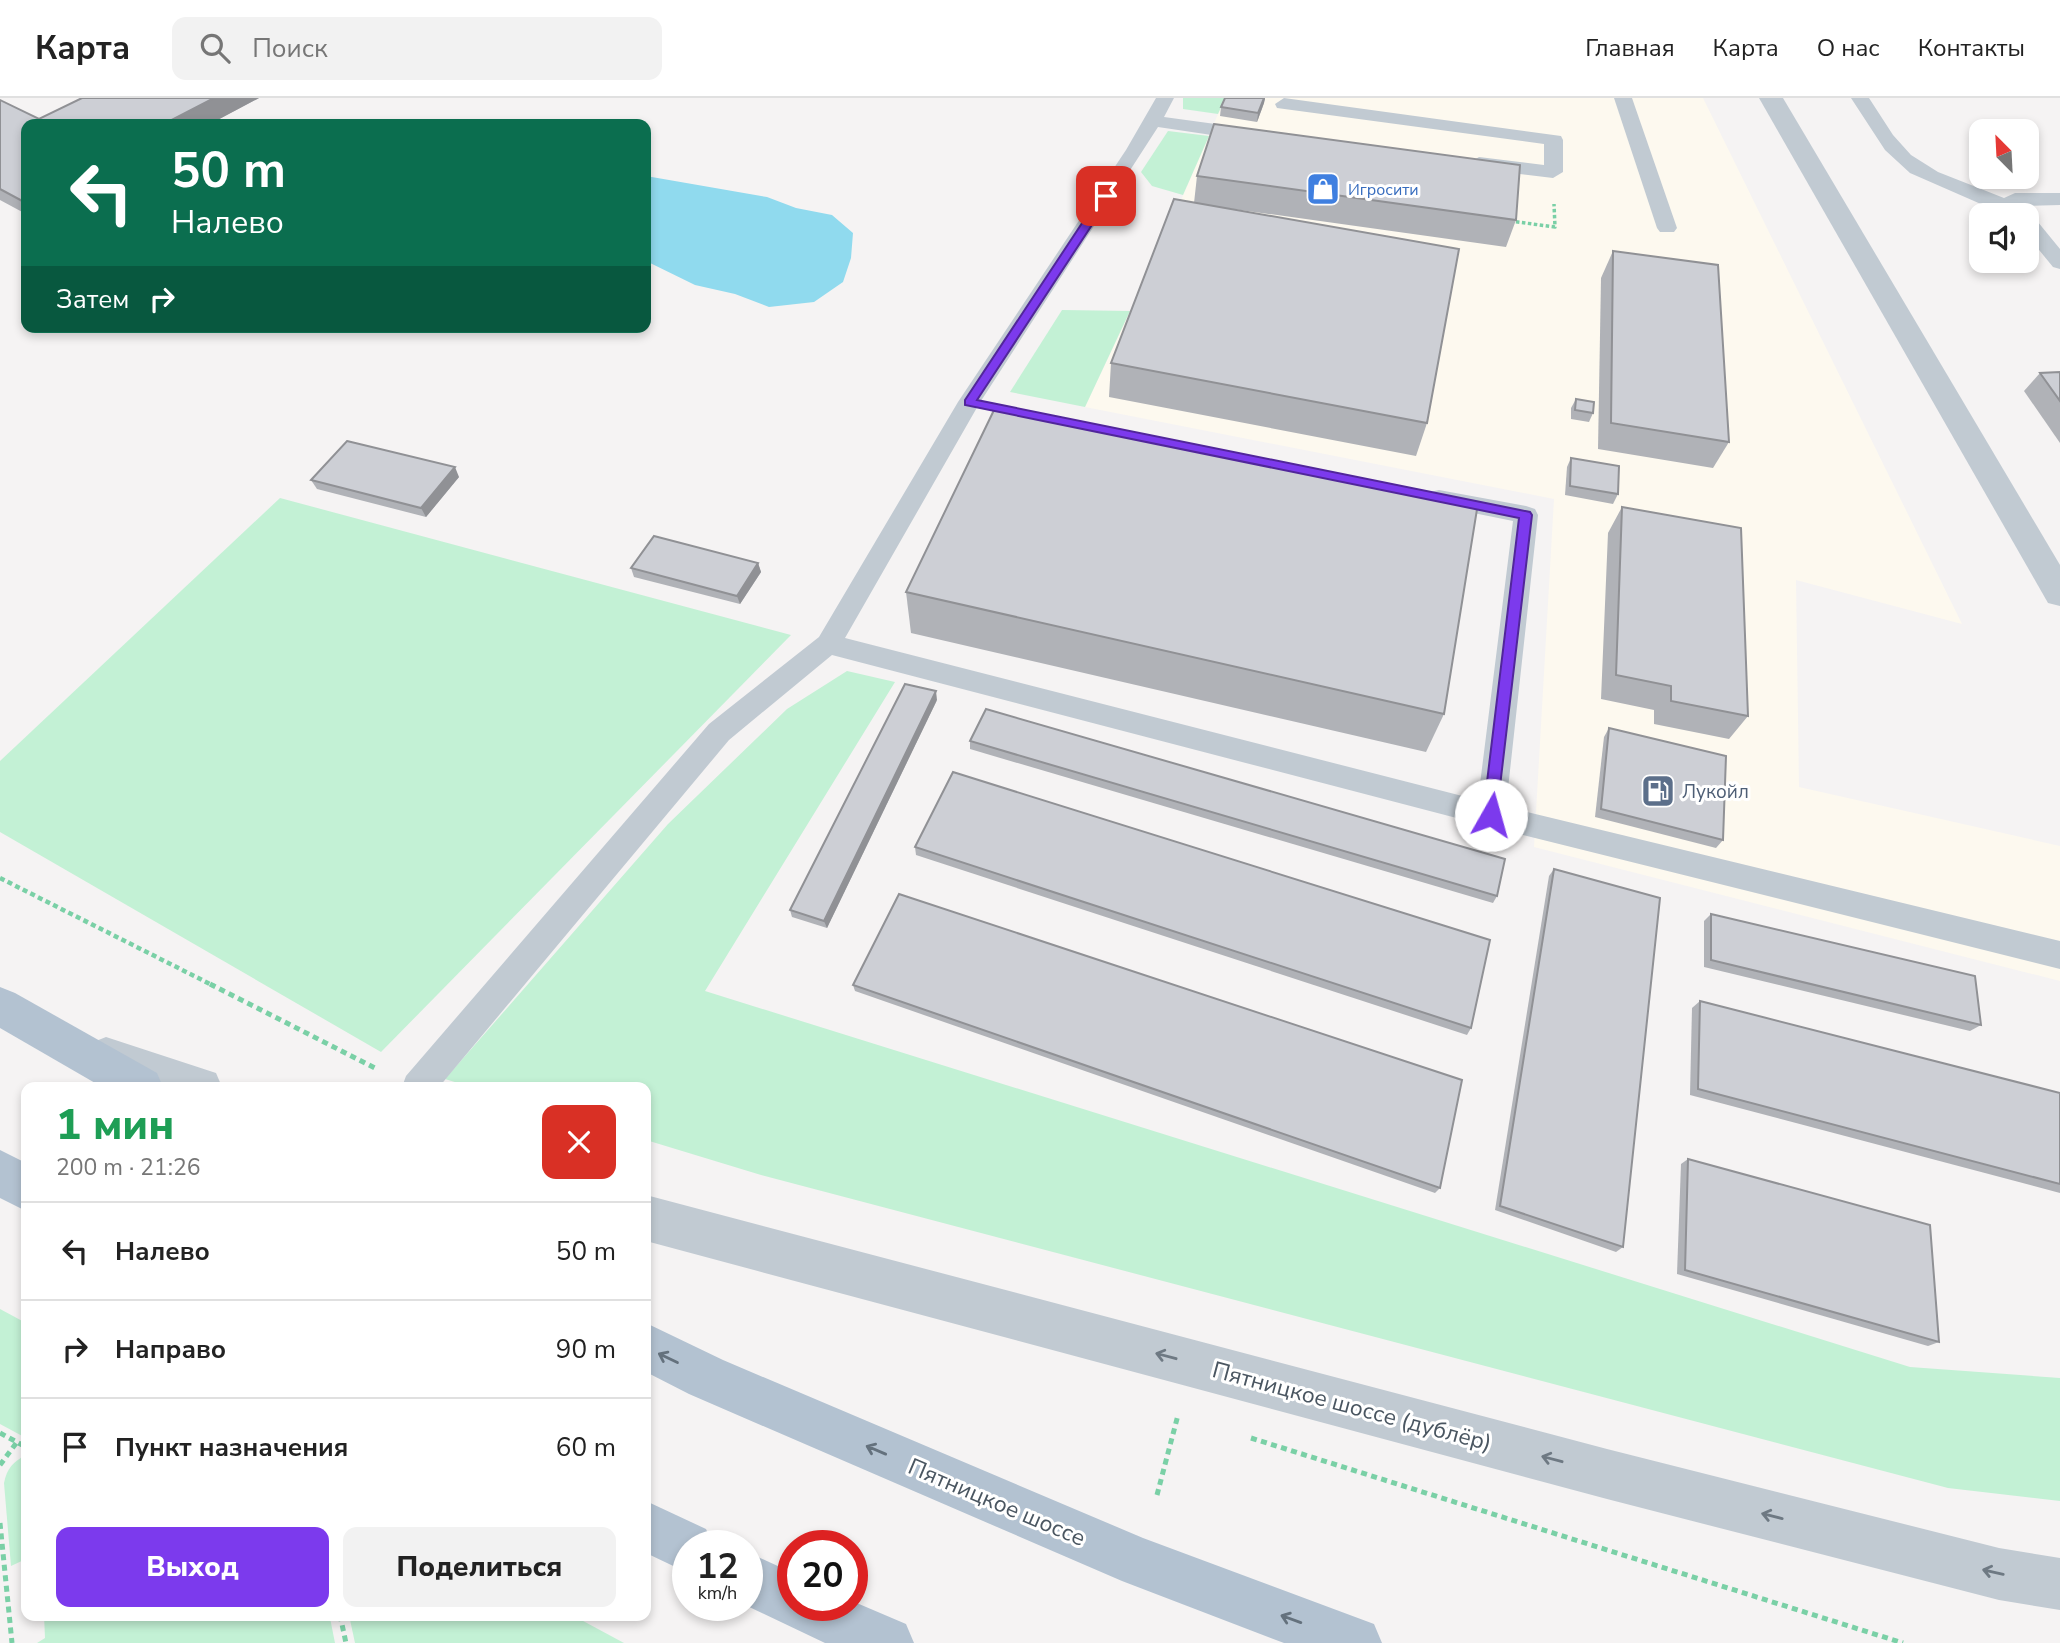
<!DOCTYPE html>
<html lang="ru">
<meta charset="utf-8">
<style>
:root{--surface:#fff;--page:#f2f2f2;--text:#222;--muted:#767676;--line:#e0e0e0;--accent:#7c3aed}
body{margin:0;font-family:"Nunito Sans",sans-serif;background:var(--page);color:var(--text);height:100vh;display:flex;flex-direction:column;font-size:26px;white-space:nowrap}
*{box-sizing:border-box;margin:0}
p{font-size:23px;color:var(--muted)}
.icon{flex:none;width:38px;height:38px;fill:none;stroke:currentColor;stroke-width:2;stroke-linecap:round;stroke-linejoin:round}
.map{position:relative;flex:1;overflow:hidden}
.panel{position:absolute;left:21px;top:984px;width:630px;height:539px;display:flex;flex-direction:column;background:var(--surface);border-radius:14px;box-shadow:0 4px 10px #0003}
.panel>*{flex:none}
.guide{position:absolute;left:21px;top:21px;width:630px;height:214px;border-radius:14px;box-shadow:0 4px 10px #0003;background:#0b6e4f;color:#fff;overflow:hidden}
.needle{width:46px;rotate:336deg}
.tools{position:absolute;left:1969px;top:21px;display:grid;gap:14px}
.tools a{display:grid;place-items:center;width:70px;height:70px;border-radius:14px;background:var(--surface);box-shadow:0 4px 10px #0003;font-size:35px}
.speed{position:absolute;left:672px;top:1432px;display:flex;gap:14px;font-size:35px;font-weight:700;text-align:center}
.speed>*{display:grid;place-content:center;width:91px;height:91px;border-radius:50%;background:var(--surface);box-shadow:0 4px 10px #0003;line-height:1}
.speed small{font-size:18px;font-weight:400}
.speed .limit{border:10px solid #d22;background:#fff;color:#111}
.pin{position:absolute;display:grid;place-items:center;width:60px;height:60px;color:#fff;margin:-30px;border-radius:14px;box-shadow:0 4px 10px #0006}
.me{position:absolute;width:77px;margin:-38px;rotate:7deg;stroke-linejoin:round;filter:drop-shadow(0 0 5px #0008)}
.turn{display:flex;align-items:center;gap:24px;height:147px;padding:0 35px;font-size:32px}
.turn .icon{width:91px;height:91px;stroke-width:2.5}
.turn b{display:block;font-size:49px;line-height:60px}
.then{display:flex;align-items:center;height:66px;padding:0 35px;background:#0003;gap:14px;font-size:26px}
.round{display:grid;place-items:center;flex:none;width:74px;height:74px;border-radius:14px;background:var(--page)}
.head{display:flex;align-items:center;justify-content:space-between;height:119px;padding:0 35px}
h1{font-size:42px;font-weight:800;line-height:52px;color:#1e9e55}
.primary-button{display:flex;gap:14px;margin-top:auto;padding:14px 35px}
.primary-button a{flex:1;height:80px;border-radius:14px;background:var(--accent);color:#fff;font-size:28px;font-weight:800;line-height:80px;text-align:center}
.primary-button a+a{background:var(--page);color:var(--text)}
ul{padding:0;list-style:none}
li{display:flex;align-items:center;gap:21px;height:98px;padding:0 35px;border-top:2px solid var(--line)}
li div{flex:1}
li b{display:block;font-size:26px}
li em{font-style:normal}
header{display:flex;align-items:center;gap:42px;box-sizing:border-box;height:98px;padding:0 35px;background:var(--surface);border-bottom:2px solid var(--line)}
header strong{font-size:33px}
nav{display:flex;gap:38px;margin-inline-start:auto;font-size:24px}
.search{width:490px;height:63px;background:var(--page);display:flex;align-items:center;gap:18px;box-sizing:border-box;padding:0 24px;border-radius:14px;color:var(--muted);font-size:26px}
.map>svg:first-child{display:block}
.commercial{fill:#fdf9ef}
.green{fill:#c3f1d5}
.water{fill:#90daee}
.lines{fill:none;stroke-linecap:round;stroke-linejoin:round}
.path-far2{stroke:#7ad0a6;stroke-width:3.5;stroke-dasharray:3.5 2.5;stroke-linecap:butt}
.path-far1{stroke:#7ad0a6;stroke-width:4.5;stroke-dasharray:5 3.5;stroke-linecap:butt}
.path{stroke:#7ad0a6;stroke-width:5;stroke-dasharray:6 4.5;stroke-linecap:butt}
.service{fill:#c1cad2;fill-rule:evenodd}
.minor{fill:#c1cad2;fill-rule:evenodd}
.primary{fill:#b3c2d1;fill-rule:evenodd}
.wall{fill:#b0b2b7}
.shaded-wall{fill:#909195}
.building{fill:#cdcfd5;stroke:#909195;stroke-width:2}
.oneway{stroke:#6e7983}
.oneway2{stroke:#64717d}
.route{fill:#7c3aed;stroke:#51269a;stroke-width:2}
.labels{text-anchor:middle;stroke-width:6;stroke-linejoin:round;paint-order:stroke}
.far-shop-label{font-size:16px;fill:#366cbe;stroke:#fff;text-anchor:start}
.service-label{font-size:19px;fill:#4e5e75;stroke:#fff;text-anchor:start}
.near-street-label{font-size:23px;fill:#4a5661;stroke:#fff}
</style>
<header>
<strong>Карта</strong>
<div class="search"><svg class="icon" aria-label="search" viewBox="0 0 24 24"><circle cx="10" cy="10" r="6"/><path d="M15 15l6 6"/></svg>Поиск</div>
<nav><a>Главная</a><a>Карта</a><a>О нас</a><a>Контакты</a></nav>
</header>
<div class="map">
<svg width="2060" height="1545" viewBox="0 0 2060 1545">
<rect width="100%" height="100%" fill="#f5f3f3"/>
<path class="commercial" d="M 1225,0 L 1703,0 L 1962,526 L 1796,482 L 1799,689 L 2060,748 L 2060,883 L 1534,749 L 1554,401 L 1085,309 L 1166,137 Z"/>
<g class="green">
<path d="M 1183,0 L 1225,0 L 1218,16 L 1183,11 Z"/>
<path d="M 1168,33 L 1209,38 L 1183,97 L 1152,88 L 1141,74 Z"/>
<path d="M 1062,212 L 1130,213 L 1085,309 L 1010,294 Z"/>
<path d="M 280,400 L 791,537 L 381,954 L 0,734 L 0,663 Z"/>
<path d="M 847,573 L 895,584 L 705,893 L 1910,1269 L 2060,1280 L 2060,1403 L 1948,1390 L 761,1077 L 646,1042 L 646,989 L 471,989 L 445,981 L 668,726 L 787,611 Z"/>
<path d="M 0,1211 L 26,1225 L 26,1340 L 0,1326 Z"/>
<path d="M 26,1357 L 26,1461 L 11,1468 L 4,1385 C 7,1370 13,1364 26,1357 Z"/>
<path d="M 44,1517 L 325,1517 L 330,1520 L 335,1545 L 37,1545 L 45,1540 Z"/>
<path d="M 349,1517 L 572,1517 L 624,1545 L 355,1545 Z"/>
</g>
<path class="water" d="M 646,78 L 767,99 L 796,110 L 832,117 L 853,135 L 851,160 L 843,184 L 814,204 L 769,209 L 735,196 L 695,187 L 646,163 Z"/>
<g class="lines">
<path class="path-far2" d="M 1510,123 L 1555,129 L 1554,106"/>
<path class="path-far1" d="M 0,780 L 214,888"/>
<g class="path">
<path d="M 210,886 L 377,971"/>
<path d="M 0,1335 L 26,1349"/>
<path d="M 1251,1340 L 1903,1545"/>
<path d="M 0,1367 L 17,1344"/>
<path d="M 1157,1397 L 1178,1317"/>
<path d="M 0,1425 L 12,1545"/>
<path d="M 340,1517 L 346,1545"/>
</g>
<g class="service">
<path d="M 1156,0 L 1174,0 L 1164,19 L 1252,31 L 1261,37 L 1252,43 L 1158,29 L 979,306 L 845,540 L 1478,702 L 1513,423 L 1439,408 L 1430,406 L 1427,400 L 1430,394 L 1439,392 L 1526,408 L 1535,411 L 1538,417 L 1506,709 L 2060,843 L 2060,871 L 1491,729 L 832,557 L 729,642 L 439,989 L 402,989 L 406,978 L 709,626 L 819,539 L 958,304 L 1126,52 Z"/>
<path d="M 1284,0 L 1561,38 L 1563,42 L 1563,74 L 1553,80 L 1479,71 L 1469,65 L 1479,59 L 1544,67 L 1544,46 L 1277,10 L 1275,6 Z"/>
<path d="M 1614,0 L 1632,0 L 1677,130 L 1674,134 L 1660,134 L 1657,130 Z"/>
<path d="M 1851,0 L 1869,0 L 1893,37 L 1911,57 L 1938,74 L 2004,100 L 2015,95 L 2060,95 L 2060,107 L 2019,108 L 2033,118 L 2060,151 L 2060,171 L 2053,169 L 2026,136 L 2026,117 L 2006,117 L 1910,75 L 1885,52 Z"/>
</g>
<g class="minor">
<path d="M 1759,0 L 1783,0 L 2060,467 L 2060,508 L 2048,505 Z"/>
<path d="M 106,939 L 216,975 L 222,989 L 137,989 L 91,973 L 85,959 L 91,945 Z"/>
<path d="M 646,1097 L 1607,1351 L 1999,1450 L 2060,1460 L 2060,1512 L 1999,1502 L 1607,1401 L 646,1143 Z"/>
</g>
<g class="primary">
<path d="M 0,889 L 15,895 L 157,975 L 163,989 L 102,989 L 0,930 Z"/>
<path d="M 0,1052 L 26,1065 L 26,1113 L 0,1100 Z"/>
<path d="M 646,1225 L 723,1262 L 1143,1440 L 1374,1526 L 1382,1545 L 1284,1545 L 1122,1483 L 689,1296 L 646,1274 Z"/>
<path d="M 646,1403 L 706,1431 L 713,1447 L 688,1447 L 688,1475 L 646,1455 Z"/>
<path d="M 747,1454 L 793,1475 L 793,1507 L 852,1507 L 852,1503 L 906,1526 L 914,1545 L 825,1545 L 745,1507 Z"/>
</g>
</g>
<g class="wall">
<path d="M 82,0 L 259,0 L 210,26 L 26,26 L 26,116 L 0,102 L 0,2 L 39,21 Z"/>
<path d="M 1225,0 L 1265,0 L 1264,5 L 1257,24 L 1220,18 L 1221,9 Z"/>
<path d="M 1197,78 L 1516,122 L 1506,149 L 1219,109 L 1427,325 L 1416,358 L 1109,299 L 1111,265 L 1194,105 Z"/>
<path d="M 1613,153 L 1729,344 L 1713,370 L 1598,351 L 1601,180 Z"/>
<path d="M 2060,274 L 2060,345 L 2024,293 L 2040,275 Z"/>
<path d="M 1576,301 L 1593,315 L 1589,324 L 1571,321 L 1571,310 Z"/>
<path d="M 1571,360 L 1618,396 L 1613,406 L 1565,397 L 1567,369 Z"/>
<path d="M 459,379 L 426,419 L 317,391 L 311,382 Z"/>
<path d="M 1622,409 L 1748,618 L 1729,641 L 1654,626 L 1654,612 L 1601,601 L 1608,435 Z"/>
<path d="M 758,465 L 761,474 L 740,506 L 634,479 L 631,470 Z"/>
<path d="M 906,494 L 1444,616 L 1426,654 L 911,535 Z"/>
<path d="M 937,602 L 827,830 L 792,819 L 790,812 Z"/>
<path d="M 1609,630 L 1723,742 L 1716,750 L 1595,719 L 1604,639 Z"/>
<path d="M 970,643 L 1497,798 L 1493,805 L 970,651 Z"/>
<path d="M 915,749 L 1471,930 L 1467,937 L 916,757 Z"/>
<path d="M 1554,771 L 1623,1149 L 1616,1154 L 1495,1112 L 1549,778 Z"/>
<path d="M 1711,816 L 1981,927 L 1970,933 L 1704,869 L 1704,823 Z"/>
<path d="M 853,887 L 1440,1090 L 1435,1095 L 855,893 Z"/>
<path d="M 1700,903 L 2060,995 L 2060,1095 L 1690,997 L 1692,910 Z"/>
<path d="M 1688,1061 L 1939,1244 L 1928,1248 L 1677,1176 L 1681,1066 Z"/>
</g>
<g class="shaded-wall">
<path d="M 214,0 L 259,0 L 210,26 L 164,26 Z"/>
<path d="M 1264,0 L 1265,0 L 1264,5 L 1257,24 L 1258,15 Z"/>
<path d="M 455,369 L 459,379 L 426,419 L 421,410 Z"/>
<path d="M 758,465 L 761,474 L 740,506 L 737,498 Z"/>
<path d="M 936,593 L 937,602 L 827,830 L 824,823 Z"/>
</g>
<g class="building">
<path d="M 82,0 L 214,0 L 164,26 L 26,26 L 26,105 L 0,91 L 0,2 L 39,21 Z"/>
<path d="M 1225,0 L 1264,0 L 1258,15 L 1221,9 Z"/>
<path d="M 1214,26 L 1520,67 L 1516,122 L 1197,78 Z"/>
<path d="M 1174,101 L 1459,151 L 1427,325 L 1111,265 Z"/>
<path d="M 1613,153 L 1718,167 L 1729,344 L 1611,325 Z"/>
<path d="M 2060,274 L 2060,303 L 2040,275 Z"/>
<path d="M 1576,301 L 1594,304 L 1593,315 L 1575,312 Z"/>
<path d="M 996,308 L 1478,405 L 1444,616 L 906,494 Z"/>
<path d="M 347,343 L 455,369 L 421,410 L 311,382 Z"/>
<path d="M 1571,360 L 1619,368 L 1618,396 L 1570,388 Z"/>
<path d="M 1622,409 L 1741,430 L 1748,618 L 1671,603 L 1671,588 L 1616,577 Z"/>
<path d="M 654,438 L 758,465 L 737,498 L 631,470 Z"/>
<path d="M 905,586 L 936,593 L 824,823 L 790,812 Z"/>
<path d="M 986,611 L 1505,761 L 1497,798 L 970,643 Z"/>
<path d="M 1609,630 L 1726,658 L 1723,742 L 1601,711 Z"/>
<path d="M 953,674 L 1490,842 L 1471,930 L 915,749 Z"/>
<path d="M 1554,771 L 1660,800 L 1623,1149 L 1500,1108 Z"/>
<path d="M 899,796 L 1462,982 L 1440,1090 L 853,887 Z"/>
<path d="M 1711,816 L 1975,878 L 1981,927 L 1711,862 Z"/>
<path d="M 1700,903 L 2060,995 L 2060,1086 L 1698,991 Z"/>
<path d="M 1688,1061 L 1930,1127 L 1939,1244 L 1685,1172 Z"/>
</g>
<defs><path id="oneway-shaft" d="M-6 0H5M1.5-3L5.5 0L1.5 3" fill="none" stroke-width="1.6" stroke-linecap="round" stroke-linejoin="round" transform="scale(1.75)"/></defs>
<g class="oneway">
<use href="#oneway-shaft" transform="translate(1166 1258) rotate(-165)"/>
<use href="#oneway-shaft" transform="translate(1552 1361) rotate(-165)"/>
<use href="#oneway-shaft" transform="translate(1772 1418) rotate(-166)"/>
<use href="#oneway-shaft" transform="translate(1993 1474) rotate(-167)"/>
</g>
<g class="oneway2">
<use href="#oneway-shaft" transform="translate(668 1260) rotate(-154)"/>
<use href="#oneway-shaft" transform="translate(876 1352) rotate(-157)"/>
<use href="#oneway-shaft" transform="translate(1291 1521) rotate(-160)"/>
</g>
<path class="route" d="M 1102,95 L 1111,98 L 977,302 L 1530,414 L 1532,417 L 1496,722 L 1491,724 L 1483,717 L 1519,420 L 965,307 L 965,302 Z"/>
<defs>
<symbol id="shop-square" viewBox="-11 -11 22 22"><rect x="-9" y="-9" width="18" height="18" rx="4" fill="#3f7fe0" stroke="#fff"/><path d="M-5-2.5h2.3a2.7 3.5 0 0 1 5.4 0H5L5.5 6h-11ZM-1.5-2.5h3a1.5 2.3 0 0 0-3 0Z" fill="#fff"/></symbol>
<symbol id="fuel-square" viewBox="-11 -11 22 22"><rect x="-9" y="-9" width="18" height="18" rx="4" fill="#5c6f8a" stroke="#fff"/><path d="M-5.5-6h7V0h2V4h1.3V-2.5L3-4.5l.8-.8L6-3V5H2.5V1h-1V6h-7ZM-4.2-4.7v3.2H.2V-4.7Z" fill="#fff"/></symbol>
</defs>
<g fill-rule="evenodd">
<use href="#shop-square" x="1304" y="72" width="38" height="38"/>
<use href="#fuel-square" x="1639" y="674" width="38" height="38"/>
</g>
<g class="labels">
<g class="far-shop-label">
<text x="1348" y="97">Игросити</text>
</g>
<g class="service-label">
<text x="1682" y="700">Лукойл</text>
</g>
<g class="near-street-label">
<text transform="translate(1352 1308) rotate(15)" y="8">Пятницкое шоссе (дублёр)</text>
<text transform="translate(997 1404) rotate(23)" y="8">Пятницкое шоссе</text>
</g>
</g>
</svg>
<div class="tools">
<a><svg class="needle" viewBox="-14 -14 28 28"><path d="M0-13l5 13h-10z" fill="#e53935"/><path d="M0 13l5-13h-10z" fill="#767676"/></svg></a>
<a><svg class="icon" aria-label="sound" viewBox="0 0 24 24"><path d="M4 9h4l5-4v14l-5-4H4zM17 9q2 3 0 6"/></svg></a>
</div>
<div class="speed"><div>12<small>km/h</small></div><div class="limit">20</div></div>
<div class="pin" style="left:1106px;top:98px;background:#d93025"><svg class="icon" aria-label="arrive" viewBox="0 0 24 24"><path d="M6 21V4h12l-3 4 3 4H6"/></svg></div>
<svg class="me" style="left:1491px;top:717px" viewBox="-20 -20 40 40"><circle r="19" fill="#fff"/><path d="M0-13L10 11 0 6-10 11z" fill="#7c3aed"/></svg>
<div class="guide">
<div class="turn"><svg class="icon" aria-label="left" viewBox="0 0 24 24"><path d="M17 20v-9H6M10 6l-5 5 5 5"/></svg><div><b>50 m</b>Налево</div></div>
<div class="then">Затем<svg class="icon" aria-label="right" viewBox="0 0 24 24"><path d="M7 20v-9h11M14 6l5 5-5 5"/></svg></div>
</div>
<section class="panel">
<div class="head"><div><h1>1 мин</h1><p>200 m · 21:26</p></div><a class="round" style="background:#d93025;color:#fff"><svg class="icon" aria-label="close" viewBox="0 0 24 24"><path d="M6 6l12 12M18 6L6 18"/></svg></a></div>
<ul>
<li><svg class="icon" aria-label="left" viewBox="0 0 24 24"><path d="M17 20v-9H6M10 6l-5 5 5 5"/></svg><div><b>Налево</b></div><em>50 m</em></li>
<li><svg class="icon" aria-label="right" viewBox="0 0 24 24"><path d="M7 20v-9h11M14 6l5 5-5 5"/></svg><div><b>Направо</b></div><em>90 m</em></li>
<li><svg class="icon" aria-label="arrive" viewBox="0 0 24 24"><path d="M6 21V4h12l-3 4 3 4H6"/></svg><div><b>Пункт назначения</b></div><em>60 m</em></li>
</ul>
<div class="primary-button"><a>Выход</a><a>Поделиться</a></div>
</section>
</div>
